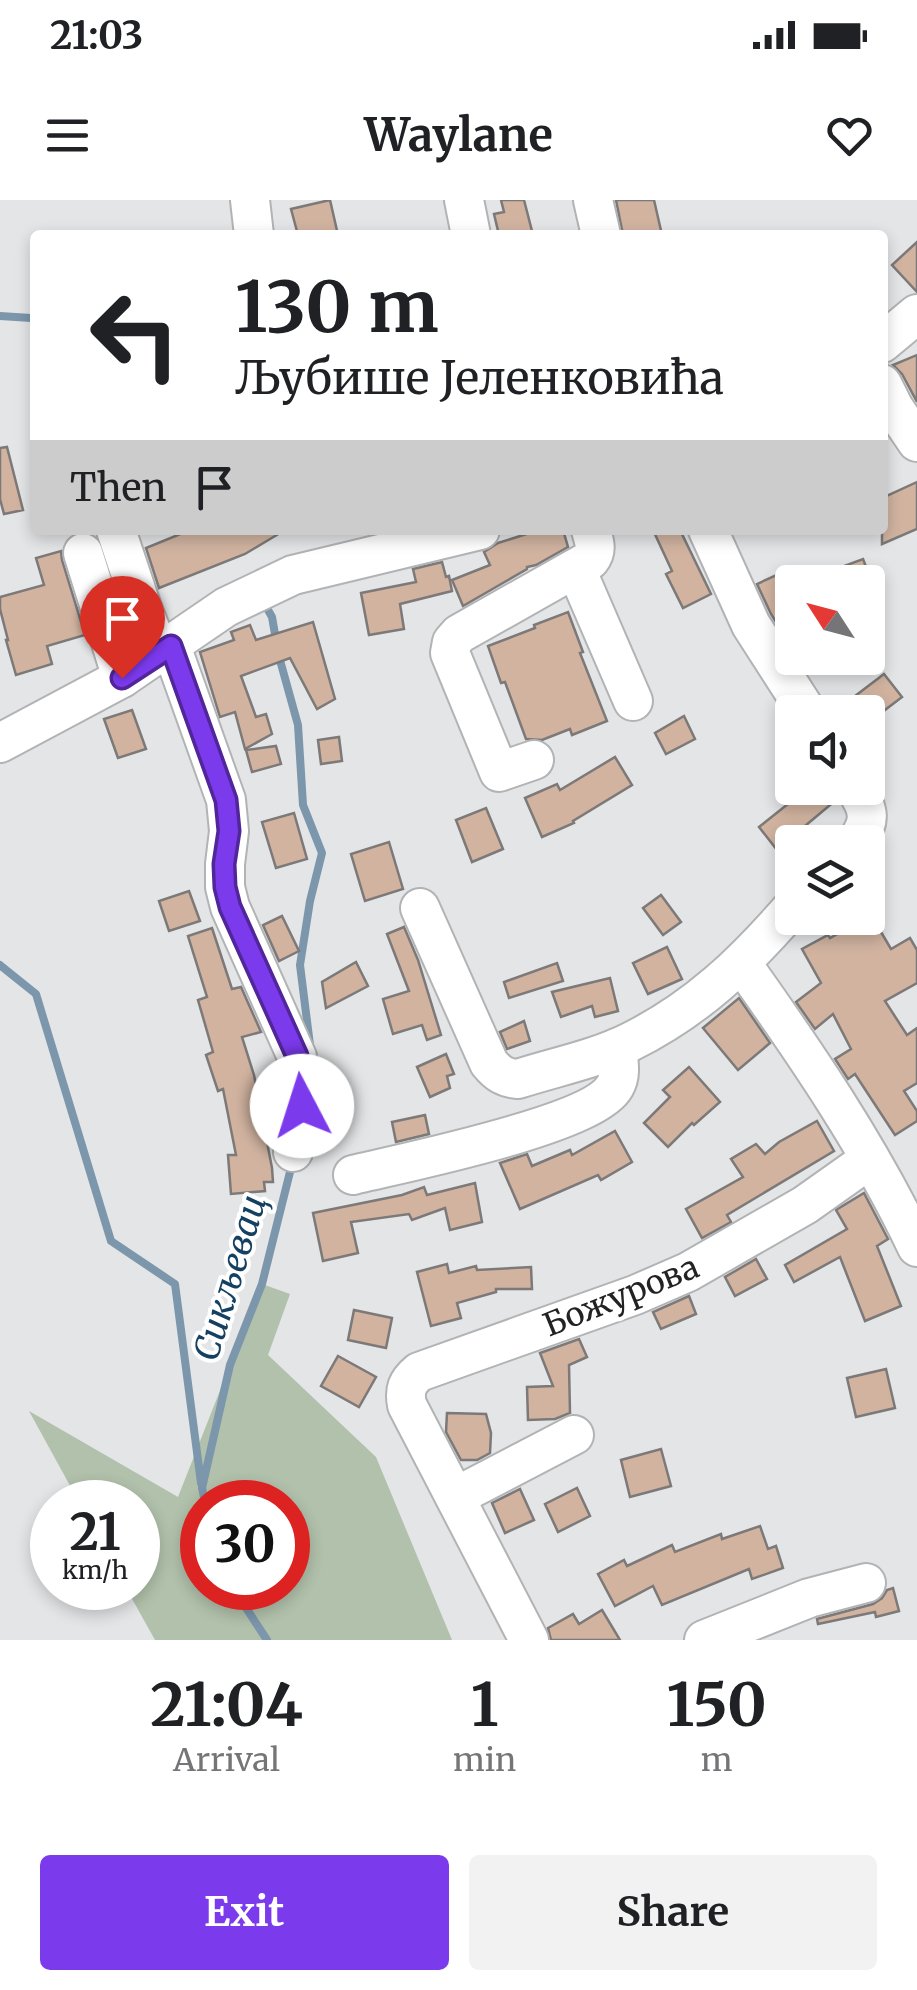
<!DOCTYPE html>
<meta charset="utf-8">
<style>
:root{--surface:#fff;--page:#f2f2f2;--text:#202124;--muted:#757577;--accent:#7c3aed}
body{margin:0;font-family:Merriweather,serif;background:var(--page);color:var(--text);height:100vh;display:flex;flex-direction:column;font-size:38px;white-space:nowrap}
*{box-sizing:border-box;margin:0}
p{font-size:32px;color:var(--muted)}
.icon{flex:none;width:55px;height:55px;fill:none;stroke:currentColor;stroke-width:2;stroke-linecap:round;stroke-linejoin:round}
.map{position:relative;height:1440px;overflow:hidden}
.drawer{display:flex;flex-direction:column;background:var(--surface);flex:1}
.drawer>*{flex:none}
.guide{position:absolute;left:30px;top:30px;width:858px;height:305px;border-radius:10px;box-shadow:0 5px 15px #0003;background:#fff;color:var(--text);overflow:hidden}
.needle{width:65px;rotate:306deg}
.controls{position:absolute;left:775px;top:365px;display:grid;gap:20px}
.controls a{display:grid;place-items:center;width:110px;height:110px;border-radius:10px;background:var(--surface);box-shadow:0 5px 15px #0003;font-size:50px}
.speed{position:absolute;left:30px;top:1280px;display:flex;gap:20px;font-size:50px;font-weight:700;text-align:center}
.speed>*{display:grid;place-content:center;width:130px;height:130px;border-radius:50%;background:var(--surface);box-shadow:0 5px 15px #0003;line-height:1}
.speed small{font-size:25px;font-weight:400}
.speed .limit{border:15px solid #d22;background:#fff;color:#111}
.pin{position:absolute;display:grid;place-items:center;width:85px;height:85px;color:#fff;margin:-102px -42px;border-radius:50% 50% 50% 0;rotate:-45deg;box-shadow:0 0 10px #0007}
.pin .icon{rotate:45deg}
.me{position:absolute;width:110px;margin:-55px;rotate:355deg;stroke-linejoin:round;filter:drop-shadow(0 0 8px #0008)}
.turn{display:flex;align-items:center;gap:35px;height:210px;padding:0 40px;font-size:45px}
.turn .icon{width:130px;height:130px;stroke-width:2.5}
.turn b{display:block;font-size:70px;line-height:85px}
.then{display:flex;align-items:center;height:95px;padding:0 40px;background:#0003;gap:20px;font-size:38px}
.eta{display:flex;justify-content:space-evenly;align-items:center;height:170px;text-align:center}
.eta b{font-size:60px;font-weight:700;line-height:70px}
.action{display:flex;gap:20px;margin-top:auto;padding:20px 40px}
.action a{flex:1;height:115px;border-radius:10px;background:var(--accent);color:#fff;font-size:40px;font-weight:700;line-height:115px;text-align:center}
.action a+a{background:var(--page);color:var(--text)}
.status{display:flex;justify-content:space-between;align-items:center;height:70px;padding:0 50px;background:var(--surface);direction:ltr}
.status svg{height:28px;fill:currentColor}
header{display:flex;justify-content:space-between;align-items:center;height:130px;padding:0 40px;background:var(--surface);font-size:45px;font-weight:700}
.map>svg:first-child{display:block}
.green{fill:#b1c1ab;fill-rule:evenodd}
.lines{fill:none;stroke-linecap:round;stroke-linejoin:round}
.stream{stroke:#7c96ac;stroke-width:8}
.building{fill:#d1b3a0;stroke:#7c7978;stroke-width:2.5}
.minor-casing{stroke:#b2b3b5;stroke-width:42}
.minor{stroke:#fff;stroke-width:38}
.route-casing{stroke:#51269a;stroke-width:25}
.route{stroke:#7c3aed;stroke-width:18}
.labels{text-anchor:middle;stroke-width:8;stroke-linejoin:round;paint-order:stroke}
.street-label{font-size:32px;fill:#222223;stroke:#fff}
.water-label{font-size:35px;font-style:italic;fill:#144061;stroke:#fff}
</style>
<div class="status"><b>21:03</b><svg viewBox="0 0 49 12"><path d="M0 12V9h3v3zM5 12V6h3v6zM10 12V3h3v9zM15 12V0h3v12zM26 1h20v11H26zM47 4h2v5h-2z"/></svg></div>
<header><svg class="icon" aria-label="menu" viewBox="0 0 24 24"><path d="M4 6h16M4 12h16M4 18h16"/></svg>Waylane<svg class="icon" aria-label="heart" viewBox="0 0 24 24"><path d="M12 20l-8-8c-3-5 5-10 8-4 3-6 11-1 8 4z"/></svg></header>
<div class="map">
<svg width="917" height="1440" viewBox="0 0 917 1440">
<rect width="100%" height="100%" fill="#e3e5e7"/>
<path class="green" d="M 262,1084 L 290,1094 L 268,1155 L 376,1257 L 452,1440 L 155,1440 L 126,1388 L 138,1388 L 138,1302 L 79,1302 L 29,1211 L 178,1297 ZM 202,1302 L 288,1302 L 288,1388 L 202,1388 Z"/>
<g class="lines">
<g class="stream">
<path d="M 0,116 L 31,118"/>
<path d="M 264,403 L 272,417 L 276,440"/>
<path d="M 278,453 L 298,525 L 303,605 L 322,653 L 310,701 L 300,765 L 310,845"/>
<path d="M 0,765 L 36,794 L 111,1041 L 175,1084 L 201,1283"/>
<path d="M 205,1302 L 202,1288 L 230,1165 L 262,1084 L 293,960"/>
<path d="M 233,1388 L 267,1440"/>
</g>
</g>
<g class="building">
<path d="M 330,0 L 338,35 L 298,35 L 291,9 Z"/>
<path d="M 501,0 L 524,0 L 533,35 L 499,35 L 494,14 L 504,12 Z"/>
<path d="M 616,0 L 654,0 L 662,35 L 623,35 Z"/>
<path d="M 917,42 L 917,92 L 892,65 Z"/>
<path d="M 917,155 L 917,202 L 902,174 L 893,165 Z"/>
<path d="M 7,247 L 23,310 L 4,314 L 0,299 L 0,248 Z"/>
<path d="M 917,282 L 917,329 L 882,344 L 882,298 Z"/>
<path d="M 190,330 L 285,330 L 245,354 L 159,388 L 146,348 Z"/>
<path d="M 539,330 L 563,330 L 568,347 L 536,365 L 527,367 L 527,369 L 463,406 L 452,380 L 490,365 L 484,352 L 498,343 Z"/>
<path d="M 653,330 L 680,330 L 711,394 L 683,408 L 666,374 L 672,371 Z"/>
<path d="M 61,351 L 62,360 L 85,435 L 47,446 L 52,464 L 16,475 L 6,440 L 8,440 L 0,409 L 0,397 L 44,385 L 36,358 Z"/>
<path d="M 863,359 L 872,382 L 806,382 L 806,380 Z"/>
<path d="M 442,362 L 446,377 L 449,376 L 452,391 L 400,404 L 404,429 L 369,435 L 361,393 L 416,382 L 413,369 Z"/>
<path d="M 792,368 L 792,448 L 771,414 L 757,384 Z"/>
<path d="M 568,412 L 583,452 L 580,453 L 607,521 L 572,535 L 570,529 L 542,540 L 526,539 L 505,482 L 501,483 L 488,446 L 535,428 L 534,425 Z"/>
<path d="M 313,422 L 335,499 L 317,509 L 290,458 L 241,476 L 256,517 L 266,514 L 272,534 L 245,549 L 235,512 L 220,517 L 200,452 L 234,440 L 231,432 L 250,425 L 256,440 Z"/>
<path d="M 884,474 L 902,497 L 868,523 L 868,512 L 834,512 Z"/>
<path d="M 132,510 L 146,549 L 118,558 L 104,519 Z"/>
<path d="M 684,516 L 695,539 L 666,554 L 655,533 Z"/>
<path d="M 339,537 L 342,561 L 321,564 L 318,540 Z"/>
<path d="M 276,546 L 281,564 L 252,572 L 246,550 Z"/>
<path d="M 615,557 L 632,585 L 573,621 L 574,623 L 542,637 L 525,598 L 557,584 L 560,590 Z"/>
<path d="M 808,588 L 833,588 L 836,600 L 805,626 L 813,636 L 804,642 L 792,642 L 792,652 L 784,659 L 759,627 Z"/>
<path d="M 486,608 L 503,649 L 472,662 L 456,620 Z"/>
<path d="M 294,613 L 307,659 L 276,668 L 262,622 Z"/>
<path d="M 389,642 L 403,689 L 365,701 L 351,654 Z"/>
<path d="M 189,691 L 200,721 L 169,731 L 159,701 Z"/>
<path d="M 661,695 L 681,722 L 663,735 L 643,708 Z"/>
<path d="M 871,715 L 891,749 L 910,738 L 917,750 L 917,783 L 885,801 L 907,835 L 917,828 L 917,883 L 904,891 L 917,911 L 917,921 L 895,935 L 855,874 L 848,879 L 835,859 L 851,849 L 833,814 L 815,829 L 796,802 L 821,783 L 802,749 L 828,735 L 830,738 Z"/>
<path d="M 282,716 L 299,751 L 279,761 L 263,725 Z"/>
<path d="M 404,727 L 418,760 L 441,835 L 427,840 L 422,825 L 393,834 L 383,799 L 409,791 L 387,734 Z"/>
<path d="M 212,728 L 232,789 L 241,787 L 261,832 L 242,837 L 254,875 L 272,968 L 273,982 L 264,982 L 265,991 L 231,994 L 228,955 L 236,955 L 223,889 L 218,891 L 206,855 L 213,852 L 198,800 L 207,797 L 188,736 Z"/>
<path d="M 667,747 L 682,779 L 648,794 L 633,763 Z"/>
<path d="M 356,762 L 368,786 L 326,808 L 322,782 Z"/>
<path d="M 557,763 L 563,781 L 509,798 L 504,782 Z"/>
<path d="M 610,778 L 618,811 L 595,817 L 592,806 L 561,817 L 552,792 Z"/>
<path d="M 739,798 L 770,843 L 738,870 L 703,828 Z"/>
<path d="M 524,821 L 530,841 L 507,849 L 500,832 Z"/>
<path d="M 446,854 L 454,874 L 447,876 L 450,888 L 430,897 L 417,867 Z"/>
<path d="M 689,867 L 720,902 L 694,925 L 692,923 L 668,947 L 644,923 L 670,897 L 663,890 Z"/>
<path d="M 425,915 L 429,934 L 396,942 L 392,922 Z"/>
<path d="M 817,921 L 834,951 L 727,1015 L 731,1022 L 702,1038 L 686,1009 L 743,977 L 731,959 L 756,944 L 765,954 L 779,942 Z"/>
<path d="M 615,931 L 632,962 L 601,980 L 598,975 L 520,1009 L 500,963 L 527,954 L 532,966 L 570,950 L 572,955 Z"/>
<path d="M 475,983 L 482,1022 L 450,1030 L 445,1008 L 412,1020 L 409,1014 L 351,1022 L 358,1053 L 323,1061 L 313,1013 L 402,995 L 424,987 L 427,995 Z"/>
<path d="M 864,993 L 888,1039 L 877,1046 L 901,1106 L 865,1121 L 840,1057 L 794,1082 L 785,1065 L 847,1029 L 836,1010 Z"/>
<path d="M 756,1059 L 767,1079 L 735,1096 L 725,1077 Z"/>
<path d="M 447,1064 L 449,1073 L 476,1066 L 477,1070 L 531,1067 L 532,1089 L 496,1089 L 496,1092 L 457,1103 L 461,1118 L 431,1126 L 417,1072 Z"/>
<path d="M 689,1096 L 696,1114 L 661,1129 L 653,1112 Z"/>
<path d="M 354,1110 L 392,1118 L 386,1148 L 348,1140 Z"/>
<path d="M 579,1139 L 587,1157 L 569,1165 L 570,1213 L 555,1219 L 528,1220 L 527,1187 L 553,1186 L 540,1153 Z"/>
<path d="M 338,1156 L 376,1177 L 359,1207 L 321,1186 Z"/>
<path d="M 886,1169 L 895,1208 L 856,1217 L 847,1178 Z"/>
<path d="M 447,1213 L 486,1214 L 491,1233 L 490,1253 L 477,1260 L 461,1260 L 446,1232 Z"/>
<path d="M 661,1249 L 671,1286 L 630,1297 L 621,1260 Z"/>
<path d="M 577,1288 L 590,1316 L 558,1332 L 545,1304 Z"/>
<path d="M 520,1289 L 534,1320 L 505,1333 L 492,1303 Z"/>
<path d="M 760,1326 L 768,1349 L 776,1346 L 783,1368 L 752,1379 L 749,1369 L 662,1405 L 653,1386 L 615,1406 L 598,1374 L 624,1360 L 627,1366 L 672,1345 L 675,1352 L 721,1334 L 722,1339 Z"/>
<path d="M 893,1388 L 899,1411 L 876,1417 L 875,1412 L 818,1424 L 817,1419 L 873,1404 L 882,1398 L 887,1390 Z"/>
<path d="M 602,1410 L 620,1440 L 551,1440 L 548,1428 L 573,1414 L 579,1424 Z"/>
</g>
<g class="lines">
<defs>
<g id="minor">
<path d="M 250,0 L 254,35"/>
<path d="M 464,0 L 471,35"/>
<path d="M 593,0 L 601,35"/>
<path d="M 882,143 L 917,114"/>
<path d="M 882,184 L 894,208 L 917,242"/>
<path d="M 116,330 L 142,408 L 160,453"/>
<path d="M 708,330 L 751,425 L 807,512"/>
<path d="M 83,353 L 122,478"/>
<path d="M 576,369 L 633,501"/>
<path d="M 171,446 L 226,600 L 229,631 L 225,664 L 225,687 L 230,707 L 297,857 L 302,906 L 293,952"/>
<path d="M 0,543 L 122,478 L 226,407 L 293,375 L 480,330"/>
<path d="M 534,560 L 499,572 L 450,453 L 452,442 L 459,434 L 590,360 C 598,350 594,341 591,330"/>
<path d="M 855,588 C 869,609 872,621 856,642"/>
<path d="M 420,708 L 489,863 C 498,874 505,878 518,879 C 555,867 596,859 630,842 C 697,809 744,763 792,708"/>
<path d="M 742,764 C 806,854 869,946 917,1047"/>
<path d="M 353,975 C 402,963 594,925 615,886 C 622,874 618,860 617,848"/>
<path d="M 455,1297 L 574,1235"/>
<path d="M 529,1440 L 407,1205 C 404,1190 407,1182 419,1172 L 635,1095 L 688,1072 L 805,1005 L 870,959"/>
<path d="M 704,1440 L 809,1398 L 866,1383"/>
</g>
</defs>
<use href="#minor" class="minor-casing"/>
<use href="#minor" class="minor"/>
</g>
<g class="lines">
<defs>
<path id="route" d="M 122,478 L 171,446 L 226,600 L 229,631 L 224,664 L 225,687 L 230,707 L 297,856 L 302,906"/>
</defs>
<use href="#route" class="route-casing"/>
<use href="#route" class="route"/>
</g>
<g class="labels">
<g class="street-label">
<text transform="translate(621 1096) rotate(-22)" y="11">Божурова</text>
</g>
<g class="water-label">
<text transform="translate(230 1078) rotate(-73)" y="12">Сикљевац</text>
</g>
</g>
</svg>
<div class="controls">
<a><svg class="needle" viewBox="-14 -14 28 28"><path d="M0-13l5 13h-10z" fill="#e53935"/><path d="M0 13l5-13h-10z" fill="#757577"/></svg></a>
<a><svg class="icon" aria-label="sound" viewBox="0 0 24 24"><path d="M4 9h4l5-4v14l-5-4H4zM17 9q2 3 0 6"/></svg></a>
<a><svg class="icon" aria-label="layers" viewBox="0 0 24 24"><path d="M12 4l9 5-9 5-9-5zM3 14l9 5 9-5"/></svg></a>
</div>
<div class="speed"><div>21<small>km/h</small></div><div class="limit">30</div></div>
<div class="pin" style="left:122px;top:478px;background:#d93025"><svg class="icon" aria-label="arrive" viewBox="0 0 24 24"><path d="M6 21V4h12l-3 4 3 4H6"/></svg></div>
<svg class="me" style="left:302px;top:906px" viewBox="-20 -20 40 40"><circle r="19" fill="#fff"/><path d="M0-13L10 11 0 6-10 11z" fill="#7c3aed"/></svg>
<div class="guide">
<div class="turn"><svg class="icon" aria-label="left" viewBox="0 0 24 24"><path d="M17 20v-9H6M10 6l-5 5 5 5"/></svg><div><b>130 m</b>Љубише Јеленковића</div></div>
<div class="then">Then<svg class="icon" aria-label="arrive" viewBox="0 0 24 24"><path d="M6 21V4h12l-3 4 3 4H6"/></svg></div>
</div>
</div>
<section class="drawer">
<div class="eta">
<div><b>21:04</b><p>Arrival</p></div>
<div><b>1</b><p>min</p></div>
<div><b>150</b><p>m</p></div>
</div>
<div class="action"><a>Exit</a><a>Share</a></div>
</section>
